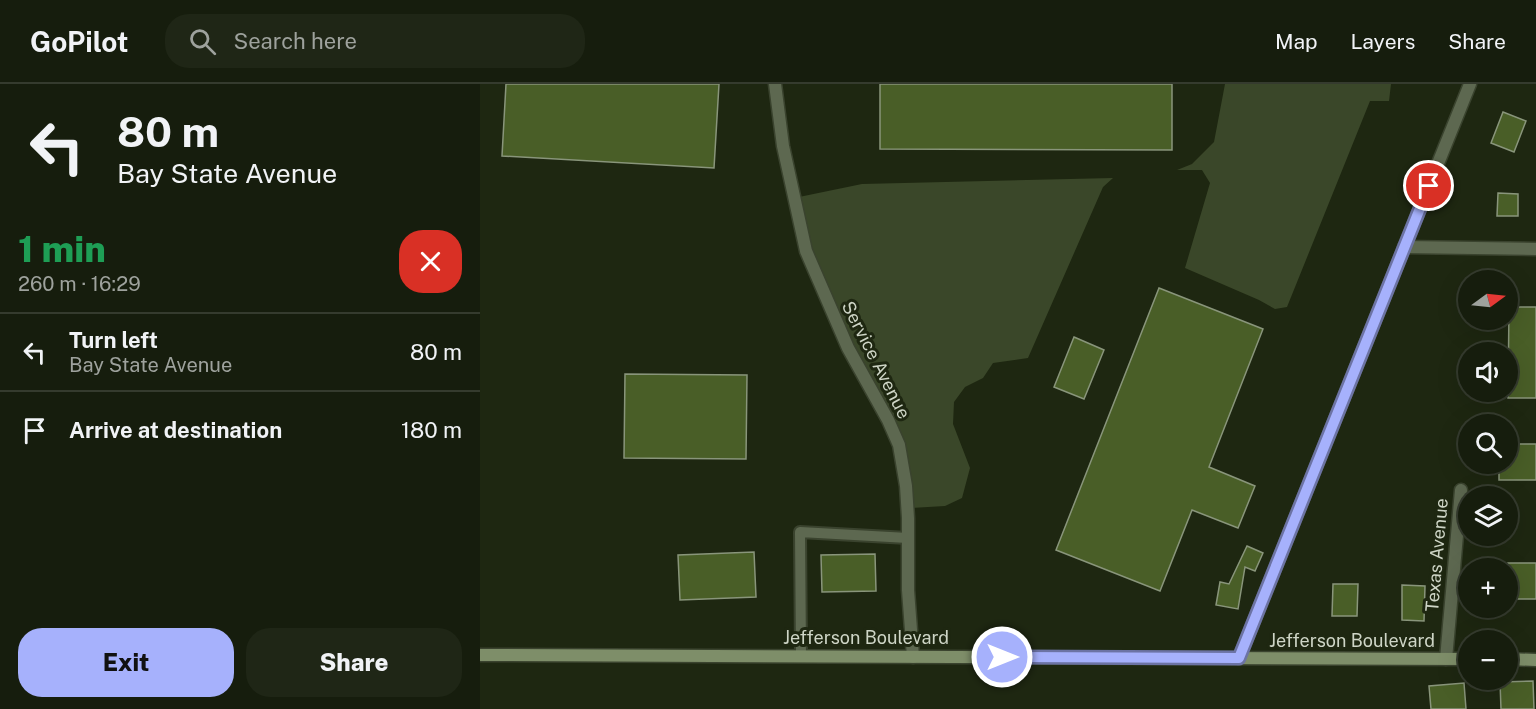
<!DOCTYPE html>
<meta charset="utf-8">
<style>
:root{--surface:#161d0d;--page:#1f2616;--text:#f1f3f6;--muted:#9ea29d;--line:#353b2e;--accent:#a6b1fc}
body{margin:0;font-family:"Public Sans",sans-serif;background:var(--page);color:var(--text);height:100vh;display:flex;flex-direction:column;font-size:22px;white-space:nowrap}
*{box-sizing:border-box;margin:0}
p{font-size:20px;color:var(--muted)}
.icon{flex:none;width:33px;height:33px;fill:none;stroke:currentColor;stroke-width:2;stroke-linecap:round;stroke-linejoin:round}
.map{position:relative;flex:1;overflow:hidden}
.panel{display:flex;flex-direction:column;background:var(--surface);width:480px}
.panel>*{flex:none}
.top-card{background:#161d0d;color:var(--text);overflow:hidden}
.needle{width:39px;rotate:75deg}
.controls{position:absolute;left:978px;top:186px;display:grid;gap:12px}
.controls a{display:grid;place-items:center;width:60px;height:60px;border-radius:50%;background:var(--surface);box-shadow:0 6px 24px #0002,0 0 0 2px var(--line);font-size:30px}
.pin{position:absolute;display:grid;place-items:center;width:51px;height:51px;color:#fff;margin:-26px;border:3px solid #fff;border-radius:50%;box-shadow:0 2px 6px #0007}
.me{position:absolute;width:66px;margin:-33px;rotate:90deg;stroke-linejoin:round;filter:drop-shadow(0 0 4px #0008)}
.turn{display:flex;align-items:center;gap:21px;height:126px;padding:0 18px;font-size:27px}
.turn .icon{width:78px;height:78px;stroke-width:2.5}
.turn b{display:block;font-size:42px;line-height:51px}
.round{display:grid;place-items:center;flex:none;width:63px;height:63px;border-radius:24px;background:var(--page)}
.overview{display:flex;align-items:center;justify-content:space-between;height:102px;padding:0 18px}
h1{font-size:36px;font-weight:800;line-height:45px;color:#1e9e55}
.action{display:flex;gap:12px;margin-top:auto;padding:12px 18px}
.action a{flex:1;height:69px;border-radius:24px;background:var(--accent);color:#111;font-size:24px;font-weight:800;line-height:69px;text-align:center}
.action a+a{background:var(--page);color:var(--text)}
ul{padding:0;list-style:none}
li{display:flex;align-items:center;gap:18px;height:78px;padding:0 18px;border-top:2px solid var(--line)}
li div{flex:1}
li b{display:block;font-size:22px}
li em{font-style:normal}
header{display:flex;align-items:center;gap:36px;box-sizing:border-box;height:84px;padding:0 30px;background:var(--surface);border-bottom:2px solid var(--line)}
header strong{font-size:28px}
nav{display:flex;gap:33px;margin-inline-start:auto;font-size:21px}
.search{width:420px;height:54px;background:var(--page);display:flex;align-items:center;gap:15px;box-sizing:border-box;padding:0 21px;border-radius:24px;color:var(--muted);font-size:22px}
main{display:flex;flex:1;min-height:0}
.map>svg:first-child{display:block}
.green{fill:#3a4729}
.building{fill:#495e27;stroke:#89957b;stroke-width:1.5}
.lines{fill:none;stroke-linecap:round;stroke-linejoin:round}
.lane-casing{stroke:#3a432e;stroke-width:14}
.street-casing{stroke:#3a432e;stroke-width:15}
.secondary-casing{stroke:#3a432e;stroke-width:15}
.lane{stroke:#5d6850;stroke-width:10}
.street{stroke:#5d6850;stroke-width:12}
.secondary{stroke:#7e8e69;stroke-width:12}
.route-casing{stroke:#6c73a4;stroke-width:15}
.route{stroke:#a6b1fc;stroke-width:10}
.labels{text-anchor:middle;stroke-width:6;stroke-linejoin:round;paint-order:stroke}
.street-label{font-size:18px;fill:#ced5c6;stroke:#1e2711}
</style>
<header>
<strong>GoPilot</strong>
<div class="search"><svg class="icon" aria-label="search" viewBox="0 0 24 24"><circle cx="10" cy="10" r="6"/><path d="M15 15l6 6"/></svg>Search here</div>
<nav><a>Map</a><a>Layers</a><a>Share</a></nav>
</header>
<main>
<section class="panel">
<div class="top-card">
<div class="turn"><svg class="icon" aria-label="left" viewBox="0 0 24 24"><path d="M17 20v-9H6M10 6l-5 5 5 5"/></svg><div><b>80 m</b>Bay State Avenue</div></div>
</div>
<div class="overview"><div><h1>1 min</h1><p>260 m · 16:29</p></div><a class="round" style="background:#d93025;color:#fff"><svg class="icon" aria-label="close" viewBox="0 0 24 24"><path d="M6 6l12 12M18 6L6 18"/></svg></a></div>
<ul>
<li><svg class="icon" aria-label="left" viewBox="0 0 24 24"><path d="M17 20v-9H6M10 6l-5 5 5 5"/></svg><div><b>Turn left</b><p>Bay State Avenue</p></div><em>80 m</em></li>
<li><svg class="icon" aria-label="arrive" viewBox="0 0 24 24"><path d="M6 21V4h12l-3 4 3 4H6"/></svg><div><b>Arrive at destination</b></div><em>180 m</em></li>
</ul>
<div class="action"><a>Exit</a><a>Share</a></div>
</section>
<div class="map">
<svg width="1056" height="625" viewBox="0 0 1056 625">
<rect width="100%" height="100%" fill="#1e2711"/>
<g class="green">
<path d="M 745,0 L 911,0 L 909,17 L 890,17 L 807,223 L 795,225 L 779,216 L 705,184 L 730,99 L 722,86 L 697,86 L 712,80 L 734,58 Z"/>
<path d="M 633,94 L 623,103 L 548,274 L 513,279 L 503,294 L 485,303 L 474,318 L 473,340 L 490,384 L 482,414 L 465,422 L 431,424 L 427,386 L 351,221 L 316,118 L 319,113 L 382,100 Z"/>
</g>
<g class="building">
<path d="M 26,0 L 239,0 L 234,84 L 22,72 Z"/>
<path d="M 400,0 L 692,0 L 692,66 L 400,65 Z"/>
<path d="M 1023,28 L 1046,37 L 1034,68 L 1011,59 Z"/>
<path d="M 1018,109 L 1038,110 L 1038,132 L 1017,132 Z"/>
<path d="M 679,204 L 783,245 L 729,383 L 775,402 L 758,444 L 712,426 L 680,507 L 576,466 Z"/>
<path d="M 1029,223 L 1056,223 L 1056,314 L 1028,314 Z"/>
<path d="M 594,253 L 624,266 L 604,315 L 574,303 Z"/>
<path d="M 145,290 L 267,291 L 266,375 L 144,374 Z"/>
<path d="M 1028,360 L 1056,360 L 1056,396 L 1019,396 L 1019,380 L 1028,380 Z"/>
<path d="M 767,462 L 783,469 L 775,487 L 765,483 L 758,525 L 736,521 L 740,498 L 749,500 Z"/>
<path d="M 274,468 L 276,513 L 200,516 L 198,471 Z"/>
<path d="M 395,470 L 396,507 L 342,508 L 341,471 Z"/>
<rect x="1028" y="479" width="28" height="36"/>
<path d="M 853,500 L 878,500 L 877,532 L 852,532 Z"/>
<path d="M 922,501 L 945,502 L 944,537 L 922,536 Z"/>
<path d="M 1053,597 L 1054,625 L 1021,625 L 1020,598 Z"/>
<path d="M 984,599 L 986,625 L 951,625 L 949,602 Z"/>
</g>
<g class="lines">
<defs>
<path id="lane" d="M 321,572 L 320,448 L 428,454"/>
<g id="street">
<path d="M 295,0 L 303,62 L 326,167 L 368,264 L 408,336 L 419,361 L 426,402 L 428,434 L 428,506 L 433,573"/>
<path d="M 924,163 L 1056,165"/>
<path d="M 759,574 L 990,0"/>
<path d="M 966,575 L 981,406"/>
</g>
<g id="secondary">
<path d="M 0,571 L 988,575"/>
<path d="M 1028,575 L 1056,576"/>
</g>
</defs>
<use href="#lane" class="lane-casing"/>
<use href="#street" class="street-casing"/>
<use href="#secondary" class="secondary-casing"/>
<use href="#lane" class="lane"/>
<use href="#street" class="street"/>
<use href="#secondary" class="secondary"/>
</g>
<g class="lines">
<defs>
<path id="route" d="M 522,573 L 759,574 L 949,102"/>
</defs>
<use href="#route" class="route-casing"/>
<use href="#route" class="route"/>
</g>
<g class="labels">
<g class="street-label">
<text transform="translate(396 276) rotate(63)" y="6">Service Avenue</text>
<text transform="translate(957 471) rotate(-85)" y="6">Texas Avenue</text>
<text x="386" y="560">Jefferson Boulevard</text>
<text x="872" y="563">Jefferson Boulevard</text>
</g>
</g>
</svg>
<div class="controls">
<a><svg class="needle" viewBox="-14 -14 28 28"><path d="M0-13l5 13h-10z" fill="#e53935"/><path d="M0 13l5-13h-10z" fill="#9ea29d"/></svg></a>
<a><svg class="icon" aria-label="sound" viewBox="0 0 24 24"><path d="M4 9h4l5-4v14l-5-4H4zM17 9q2 3 0 6"/></svg></a>
<a><svg class="icon" aria-label="search" viewBox="0 0 24 24"><circle cx="10" cy="10" r="6"/><path d="M15 15l6 6"/></svg></a>
<a><svg class="icon" aria-label="layers" viewBox="0 0 24 24"><path d="M12 4l9 5-9 5-9-5zM3 14l9 5 9-5"/></svg></a>
<a>+</a>
<a>−</a>
</div>
<div class="pin" style="left:949px;top:102px;background:#d93025"><svg class="icon" aria-label="arrive" viewBox="0 0 24 24"><path d="M6 21V4h12l-3 4 3 4H6"/></svg></div>
<svg class="me" style="left:522px;top:573px" viewBox="-20 -20 40 40"><circle r="17" fill="#a6b1fc" stroke="#fff" stroke-width="3"/><path d="M0-11L8 9 0 5-8 9z" fill="#fff"/></svg>
</div>
</main>
